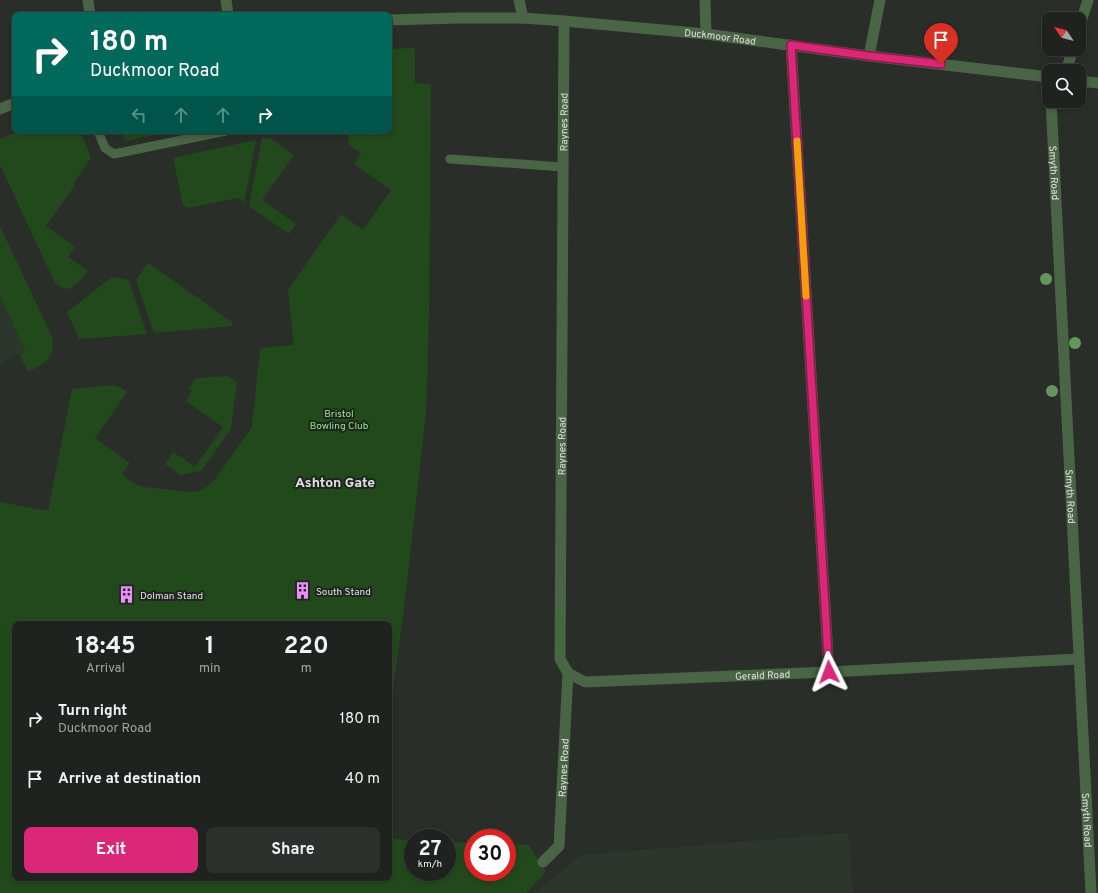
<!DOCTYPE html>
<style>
:root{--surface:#20221f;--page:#2d2f2c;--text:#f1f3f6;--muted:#a2a4a4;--line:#3d3f3d;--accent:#db2777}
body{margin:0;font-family:Overpass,sans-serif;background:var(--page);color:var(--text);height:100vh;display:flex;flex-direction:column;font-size:15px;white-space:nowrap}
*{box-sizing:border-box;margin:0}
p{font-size:13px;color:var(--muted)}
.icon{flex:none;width:22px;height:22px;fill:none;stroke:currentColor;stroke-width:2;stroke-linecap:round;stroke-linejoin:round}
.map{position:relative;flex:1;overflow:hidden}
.panel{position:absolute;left:12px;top:621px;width:380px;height:260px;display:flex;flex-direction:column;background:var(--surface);border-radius:8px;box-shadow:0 2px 6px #0003,0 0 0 1px var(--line)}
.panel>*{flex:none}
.guide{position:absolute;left:12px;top:12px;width:380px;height:122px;border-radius:8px;box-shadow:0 2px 6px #0003,0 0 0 1px var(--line);background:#00695c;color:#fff;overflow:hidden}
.needle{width:26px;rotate:305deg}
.tools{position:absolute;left:1042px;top:12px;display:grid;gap:8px}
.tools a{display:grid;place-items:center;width:44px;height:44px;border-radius:8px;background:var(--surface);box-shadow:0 2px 6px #0003,0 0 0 1px var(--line);font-size:20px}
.speed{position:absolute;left:404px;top:829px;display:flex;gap:8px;font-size:20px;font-weight:700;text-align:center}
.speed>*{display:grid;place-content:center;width:52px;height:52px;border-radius:50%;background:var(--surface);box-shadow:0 2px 6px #0003,0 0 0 1px var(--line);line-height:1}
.speed small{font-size:10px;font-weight:400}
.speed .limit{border:6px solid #d22;background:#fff;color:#111}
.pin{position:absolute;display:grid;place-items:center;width:34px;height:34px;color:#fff;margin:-41px -17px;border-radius:50% 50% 50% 0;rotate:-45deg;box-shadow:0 0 4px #0007}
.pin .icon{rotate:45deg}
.me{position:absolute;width:44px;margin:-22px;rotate:357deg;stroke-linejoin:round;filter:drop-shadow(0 0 3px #0008)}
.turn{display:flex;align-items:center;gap:14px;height:84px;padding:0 12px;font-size:18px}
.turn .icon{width:52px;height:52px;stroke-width:2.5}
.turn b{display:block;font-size:28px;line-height:34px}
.lanes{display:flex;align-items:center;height:38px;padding:0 12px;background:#0003;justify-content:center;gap:20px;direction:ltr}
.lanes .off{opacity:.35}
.eta{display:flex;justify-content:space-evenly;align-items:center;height:68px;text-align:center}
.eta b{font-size:24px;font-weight:700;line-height:28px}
.button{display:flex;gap:8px;margin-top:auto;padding:8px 12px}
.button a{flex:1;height:46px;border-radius:8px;background:var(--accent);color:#fff;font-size:16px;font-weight:700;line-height:46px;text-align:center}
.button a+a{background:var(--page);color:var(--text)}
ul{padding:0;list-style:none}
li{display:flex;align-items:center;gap:12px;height:60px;padding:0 12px}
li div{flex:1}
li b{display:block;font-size:15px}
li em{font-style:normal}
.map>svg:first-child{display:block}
.built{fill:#2d362c}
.green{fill:#22491c}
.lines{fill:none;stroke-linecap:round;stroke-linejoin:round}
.service{stroke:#4a6546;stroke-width:9}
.minor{stroke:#4a6546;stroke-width:11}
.tertiary{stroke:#4a6546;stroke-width:11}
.tree{fill:#64965d}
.route-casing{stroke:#8e194d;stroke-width:10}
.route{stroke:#db2777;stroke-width:7}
.slow{stroke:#f59e0b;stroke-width:7}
.labels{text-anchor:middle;stroke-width:4;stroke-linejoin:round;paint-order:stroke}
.street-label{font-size:10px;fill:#e0e3df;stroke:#202420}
.park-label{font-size:10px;fill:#94eb87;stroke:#202420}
.poi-label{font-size:10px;fill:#e0e3df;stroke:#202420;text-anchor:start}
.district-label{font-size:14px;font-weight:bold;fill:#e0e3df;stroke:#202420}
</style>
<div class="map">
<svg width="1098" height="893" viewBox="0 0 1098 893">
<rect width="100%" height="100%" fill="#2a2e29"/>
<g class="built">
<path d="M 0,296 L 25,351 L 0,364 Z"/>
<path d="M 848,833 L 853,893 L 535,893 L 581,855 Z"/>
</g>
<g class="green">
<path d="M 415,48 L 415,83 L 431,84 L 429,315 L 426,413 L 407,583 L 389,724 L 389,624 L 15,624 L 15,878 L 389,878 L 389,839 L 413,840 L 413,872 L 447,872 L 447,842 L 473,843 L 473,872 L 507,872 L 507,844 L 529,845 L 546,872 L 526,893 L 0,893 L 0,502 L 48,511 L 72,389 L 113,385 L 122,388 L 127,392 L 95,438 L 130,463 L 122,474 L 137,485 L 144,487 L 191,492 C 203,491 208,487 216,478 L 252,427 L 260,348 L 294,345 L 288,290 L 341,214 L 363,230 L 391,190 L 354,164 L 361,153 L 349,145 L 348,131 L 389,131 L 389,49 Z"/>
<path d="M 19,131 L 80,131 L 91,158 L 73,184 L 75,185 L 46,226 L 75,247 L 68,257 L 88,271 C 79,282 67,299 54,281 L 0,165 L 0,139 Z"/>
<path d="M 121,131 L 175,131 L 125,141 Z"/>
<path d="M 262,138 L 271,139 L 294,155 L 262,200 L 296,224 L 289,234 L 249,206 Z"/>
<path d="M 256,140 L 244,202 L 238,198 L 188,208 L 183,205 L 173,158 Z"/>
<path d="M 0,226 L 52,337 C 56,358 45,363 28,372 L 19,354 L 25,351 L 0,296 Z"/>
<path d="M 148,263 L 232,322 L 233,326 L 154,333 L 136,280 Z"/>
<path d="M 112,277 L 129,280 L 147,334 L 79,339 L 67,312 Z"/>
<path d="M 228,376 L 237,382 L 231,429 L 201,471 L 181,475 L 165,464 L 173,452 L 195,467 L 223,427 L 186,401 L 192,391 L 189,389 L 196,378 Z"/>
</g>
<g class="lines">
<g class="service">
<path d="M 98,131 L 105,148 L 114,154 L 226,131"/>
<path d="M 450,159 L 563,167"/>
</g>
<g class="minor">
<path d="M 88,0 L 90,15"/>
<path d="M 226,0 L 228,15"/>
<path d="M 519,0 L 523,18"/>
<path d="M 705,0 L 706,34"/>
<path d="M 1079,28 L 1088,0"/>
<path d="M 791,45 L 829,672"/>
<path d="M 869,56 L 880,0"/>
<path d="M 1066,71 L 1073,49"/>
<path id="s1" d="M 1051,101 L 1091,893"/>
<path id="s2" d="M 568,673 L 585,682 L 829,672 L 1078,659"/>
<path id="s3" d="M 543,862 L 559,846 L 568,673 L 560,659 L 564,21"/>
</g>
<g class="tertiary">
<path id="s4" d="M 389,20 L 458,18 L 523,18 L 564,21 L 706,34 L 869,56 L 1049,77"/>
<path d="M 1079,81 L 1098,83"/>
<path d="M 0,109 L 15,103"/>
</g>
</g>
<g class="tree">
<circle cx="1046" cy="279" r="6"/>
<circle cx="1075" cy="343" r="6"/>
<circle cx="1052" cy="391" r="6"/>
</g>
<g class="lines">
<defs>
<path id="route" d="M 829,672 L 791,45 L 869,56 L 941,64"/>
</defs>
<use href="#route" class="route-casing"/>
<use href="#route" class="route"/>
<path class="slow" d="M 797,141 L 806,296"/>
</g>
<defs>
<symbol id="building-bare" viewBox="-9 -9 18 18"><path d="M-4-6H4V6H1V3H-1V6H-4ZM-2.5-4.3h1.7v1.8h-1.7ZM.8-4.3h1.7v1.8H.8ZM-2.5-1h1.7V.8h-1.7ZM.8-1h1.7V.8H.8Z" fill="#eb8dfc" stroke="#202420" stroke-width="2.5" paint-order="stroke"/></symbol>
</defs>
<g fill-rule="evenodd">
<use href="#building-bare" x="290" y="578" width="25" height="25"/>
<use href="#building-bare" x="114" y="582" width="25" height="25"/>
</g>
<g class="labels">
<g class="street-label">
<text dy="4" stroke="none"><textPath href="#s4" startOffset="332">Duckmoor Road</textPath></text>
<text dy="4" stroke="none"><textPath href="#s3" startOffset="749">Raynes Road</textPath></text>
<text dy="4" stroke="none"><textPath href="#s1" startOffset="72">Smyth Road</textPath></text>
<text dy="4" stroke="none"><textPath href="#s3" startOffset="425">Raynes Road</textPath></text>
<text dy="4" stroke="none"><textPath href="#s1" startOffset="396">Smyth Road</textPath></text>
<text dy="4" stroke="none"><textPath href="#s2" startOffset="197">Gerald Road</textPath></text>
<text dy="4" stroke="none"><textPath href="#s3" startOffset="101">Raynes Road</textPath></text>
<text dy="4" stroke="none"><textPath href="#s1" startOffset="720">Smyth Road</textPath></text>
</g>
<g class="park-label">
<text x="339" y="417">Bristol<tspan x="339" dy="12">Bowling Club</tspan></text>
</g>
<g class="poi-label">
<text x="316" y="595">South Stand</text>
<text x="140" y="599">Dolman Stand</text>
</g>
<g class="district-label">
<text x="335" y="487">Ashton Gate</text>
</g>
</g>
</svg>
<div class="tools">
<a><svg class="needle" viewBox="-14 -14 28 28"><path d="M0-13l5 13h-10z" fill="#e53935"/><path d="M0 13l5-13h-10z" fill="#a2a4a4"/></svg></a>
<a><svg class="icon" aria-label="search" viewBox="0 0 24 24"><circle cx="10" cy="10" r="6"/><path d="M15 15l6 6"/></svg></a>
</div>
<div class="speed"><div>27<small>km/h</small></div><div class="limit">30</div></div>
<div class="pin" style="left:941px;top:64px;background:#d93025"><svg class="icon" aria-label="arrive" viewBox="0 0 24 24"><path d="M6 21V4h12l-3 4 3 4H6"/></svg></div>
<svg class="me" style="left:829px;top:672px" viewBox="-20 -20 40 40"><path d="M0-17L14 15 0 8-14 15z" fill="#db2777" stroke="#fff" stroke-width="4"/></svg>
<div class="guide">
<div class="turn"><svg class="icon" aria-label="right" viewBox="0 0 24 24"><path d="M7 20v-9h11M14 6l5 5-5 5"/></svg><div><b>180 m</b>Duckmoor Road</div></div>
<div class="lanes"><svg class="icon off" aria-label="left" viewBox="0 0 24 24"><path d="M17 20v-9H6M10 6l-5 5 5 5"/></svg><svg class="icon off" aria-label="ahead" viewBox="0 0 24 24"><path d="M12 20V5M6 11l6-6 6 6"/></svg><svg class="icon off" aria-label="ahead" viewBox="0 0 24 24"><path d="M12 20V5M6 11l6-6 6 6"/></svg><svg class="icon" aria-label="right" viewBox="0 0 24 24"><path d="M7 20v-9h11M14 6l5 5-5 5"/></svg></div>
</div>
<section class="panel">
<div class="eta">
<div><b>18:45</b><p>Arrival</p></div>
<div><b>1</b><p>min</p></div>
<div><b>220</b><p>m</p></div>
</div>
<ul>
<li><svg class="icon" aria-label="right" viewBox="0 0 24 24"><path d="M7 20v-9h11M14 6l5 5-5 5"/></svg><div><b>Turn right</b><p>Duckmoor Road</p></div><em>180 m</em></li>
<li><svg class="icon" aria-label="arrive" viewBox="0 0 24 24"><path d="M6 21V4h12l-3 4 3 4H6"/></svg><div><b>Arrive at destination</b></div><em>40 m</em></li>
</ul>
<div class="button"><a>Exit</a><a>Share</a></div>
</section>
</div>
